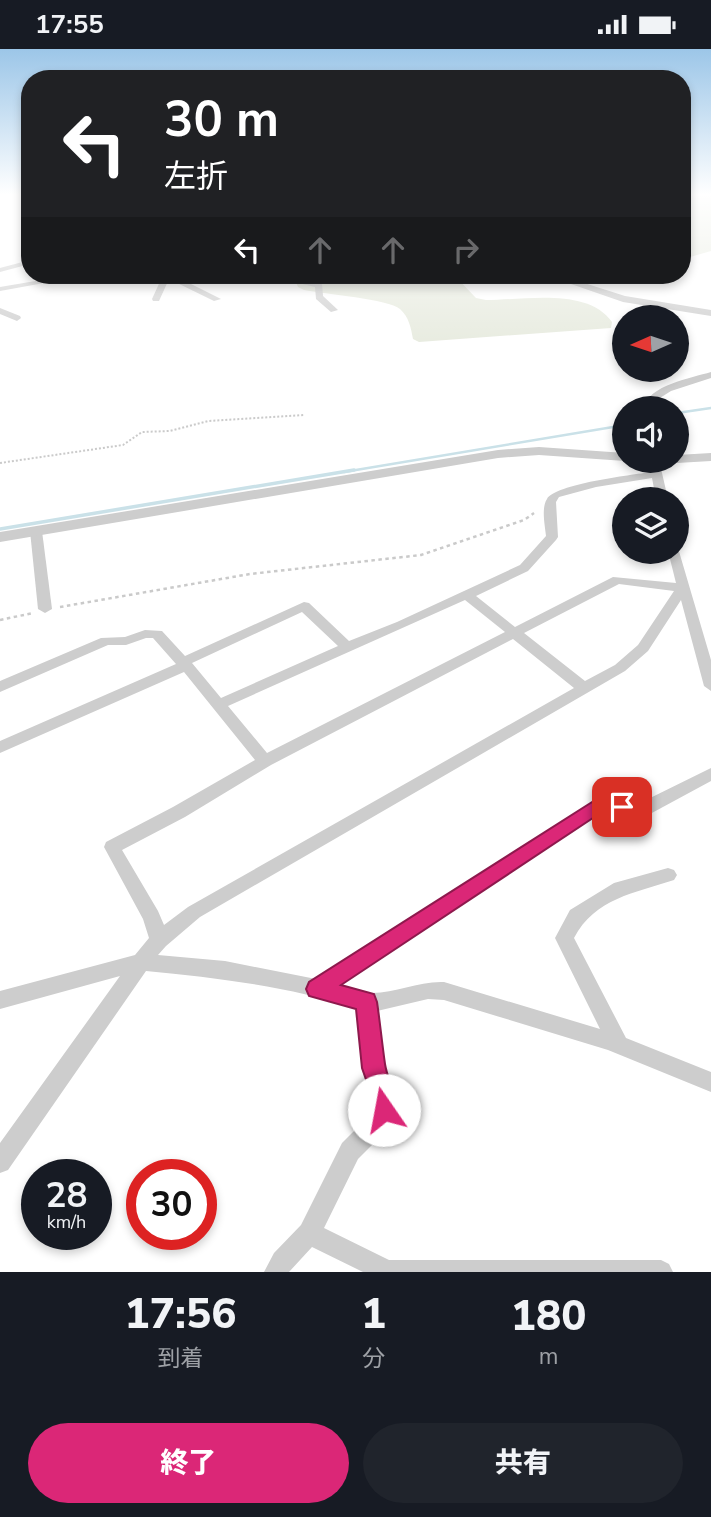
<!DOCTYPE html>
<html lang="ja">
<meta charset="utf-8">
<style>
:root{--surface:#171b24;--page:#20242c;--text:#f1f3f6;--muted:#9ea1a6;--accent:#db2777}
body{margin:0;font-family:"Nunito Sans","Noto Sans JP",sans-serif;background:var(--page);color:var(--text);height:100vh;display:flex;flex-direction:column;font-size:26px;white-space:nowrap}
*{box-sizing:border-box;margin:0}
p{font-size:23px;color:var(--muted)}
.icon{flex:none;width:38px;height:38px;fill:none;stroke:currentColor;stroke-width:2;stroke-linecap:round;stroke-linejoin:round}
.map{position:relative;height:1223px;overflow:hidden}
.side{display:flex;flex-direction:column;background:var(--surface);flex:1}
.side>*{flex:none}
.hud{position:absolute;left:21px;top:21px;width:670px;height:214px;border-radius:28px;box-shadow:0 4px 10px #0003;background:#202124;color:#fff;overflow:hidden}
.needle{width:46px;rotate:267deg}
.controls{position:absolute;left:612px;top:256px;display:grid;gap:14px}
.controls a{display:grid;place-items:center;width:77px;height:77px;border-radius:50%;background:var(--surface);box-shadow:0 4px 10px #0003;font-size:35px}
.speed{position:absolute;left:21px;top:1110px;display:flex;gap:14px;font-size:35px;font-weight:700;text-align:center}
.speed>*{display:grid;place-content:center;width:91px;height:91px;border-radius:50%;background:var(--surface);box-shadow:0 4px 10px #0003;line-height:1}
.speed small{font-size:18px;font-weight:400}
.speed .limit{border:10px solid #d22;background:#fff;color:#111}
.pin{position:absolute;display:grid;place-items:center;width:60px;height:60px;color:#fff;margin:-30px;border-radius:14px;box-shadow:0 4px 10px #0006}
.me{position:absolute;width:77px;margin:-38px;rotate:348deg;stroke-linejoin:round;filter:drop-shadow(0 0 5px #0008)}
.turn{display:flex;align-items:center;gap:24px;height:147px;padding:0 28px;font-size:32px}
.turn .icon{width:91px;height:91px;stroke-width:2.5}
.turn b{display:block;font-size:49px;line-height:60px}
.lanes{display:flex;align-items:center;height:66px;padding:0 28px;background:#0003;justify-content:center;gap:35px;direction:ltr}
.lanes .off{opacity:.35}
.eta{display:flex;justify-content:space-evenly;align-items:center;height:119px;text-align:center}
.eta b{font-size:42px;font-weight:800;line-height:49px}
.button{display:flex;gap:14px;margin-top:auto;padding:14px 28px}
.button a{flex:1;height:80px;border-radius:42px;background:var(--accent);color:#fff;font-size:28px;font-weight:800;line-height:80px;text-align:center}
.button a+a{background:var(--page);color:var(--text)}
.status{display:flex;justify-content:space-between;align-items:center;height:49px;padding:0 35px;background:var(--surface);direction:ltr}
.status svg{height:19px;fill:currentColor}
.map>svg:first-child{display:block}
.green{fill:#e5e9dc}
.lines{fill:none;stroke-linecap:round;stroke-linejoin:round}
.stream-far1{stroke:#cae1e8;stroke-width:2.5}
.stream{stroke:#cae1e8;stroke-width:3.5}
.path-far1{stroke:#cacaca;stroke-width:2;stroke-dasharray:2 2;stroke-linecap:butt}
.path{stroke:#cacaca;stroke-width:2.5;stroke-dasharray:3.5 3.5;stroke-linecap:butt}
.minor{fill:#cdcdcd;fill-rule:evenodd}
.tertiary{fill:#cdcdcd;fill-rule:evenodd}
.route{fill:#db2777;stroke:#8e194d;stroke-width:2}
</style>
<div class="status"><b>17:55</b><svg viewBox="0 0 49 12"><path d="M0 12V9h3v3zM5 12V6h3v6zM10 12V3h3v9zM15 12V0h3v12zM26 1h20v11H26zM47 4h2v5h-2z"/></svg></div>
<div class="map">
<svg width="711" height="1223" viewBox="0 0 711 1223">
<rect width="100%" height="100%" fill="#fff"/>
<g class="green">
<path d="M 683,144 L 711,144 L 711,202 L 683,210 Z"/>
<path d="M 293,226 L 454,226 L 476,249 L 486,251 C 524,251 588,238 612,273 L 611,279 L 419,293 L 413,290 C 411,279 409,268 400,260 C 389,250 324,245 304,241 L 298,238 Z"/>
</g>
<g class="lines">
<g class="stream-far1">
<path d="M 677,364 L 711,359"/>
<path d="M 344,423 L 625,376"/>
</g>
<path class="stream" d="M 0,480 L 354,421"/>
<path class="path-far1" d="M 0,414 L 123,396 L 142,383 L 170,382 L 208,372 L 305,366"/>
<g class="path">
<path d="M 60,558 L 250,525 L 421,506 L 524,471 L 534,464"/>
<path d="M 0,571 L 33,564"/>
</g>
<g class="minor">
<path d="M 30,211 L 30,215 L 0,223 L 0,219 Z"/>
<path d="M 71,226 L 88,226 L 0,242 L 0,238 Z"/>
<path d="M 163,226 L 173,226 L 221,250 L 214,252 L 169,230 L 159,252 L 153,252 L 152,250 Z"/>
<path d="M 264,226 L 279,226 L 322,234 L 323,247 L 338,261 L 331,263 L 316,250 L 315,238 Z"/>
<path d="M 0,259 L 20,267 L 21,269 L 17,272 L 0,265 Z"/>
<path d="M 711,323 L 711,329 L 671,342 L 655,352 L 653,359 L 643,359 C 649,336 691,329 711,323 Z"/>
<path d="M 649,411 L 659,411 L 668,450 L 656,450 L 652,429 L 596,438 L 559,448 L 556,453 L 558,488 L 556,491 L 528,522 L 476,547 L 515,578 L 613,528 L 676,534 L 668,502 L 677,502 L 678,499 L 711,611 L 711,642 L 704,637 L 681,551 L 648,602 L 625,622 L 200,868 L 166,897 L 158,906 L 225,912 L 316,930 L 594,752 L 600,750 L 642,753 L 711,719 L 711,732 L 650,765 L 644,766 L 603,763 L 339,936 C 350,940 360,944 372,944 C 396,944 419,932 444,933 L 600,980 L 555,889 L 570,861 L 614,834 L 668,819 L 674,821 L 677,826 L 674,831 C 635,844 595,849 574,889 L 626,989 L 711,1023 L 711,1043 L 608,1001 L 444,951 L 428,950 L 377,962 L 384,1019 L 393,1045 L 395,1061 L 378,1090 L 358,1110 L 324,1179 L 389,1211 L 661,1211 L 669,1215 L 673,1223 L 363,1223 L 312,1198 L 289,1223 L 264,1223 L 274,1204 L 301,1176 L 342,1094 L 362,1074 L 373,1058 L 373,1045 L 364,1019 L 357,960 C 289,937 217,929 146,922 L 8,1121 L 0,1124 L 0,1094 L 120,927 L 0,960 L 0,942 L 135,906 L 149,889 L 143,870 L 104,798 L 106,793 L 173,758 L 255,711 L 184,623 L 0,704 L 0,692 L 176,615 L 153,589 L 146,589 L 126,596 L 108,596 L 0,643 L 0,632 L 101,589 L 125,588 L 145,581 L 162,582 L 185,607 L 304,553 L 309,554 L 349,592 L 397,573 L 520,516 L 546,487 C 545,477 541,459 547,450 C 555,435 631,426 651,423 ZM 619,535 L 674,542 L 638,596 L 615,616 L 585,632 L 524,584 ZM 465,551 L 505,583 L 267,704 L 228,657 ZM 302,563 L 338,597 L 221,649 L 192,614 ZM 513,590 L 574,639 L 188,858 L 164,876 L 158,862 L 122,801 L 185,768 L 271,716 Z"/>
<path d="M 36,478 L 42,482 L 52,560 L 45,564 L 38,560 L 30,482 Z"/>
</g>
<g class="tertiary">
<path d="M 545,226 L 559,226 L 625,247 L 711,261 L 711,267 L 623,253 Z"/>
<path d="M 539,398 L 625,404 L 625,411 L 628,411 L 625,412 L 539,406 L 498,409 L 0,493 L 0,483 L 498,401 Z"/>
<path d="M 711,404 L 711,412 L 677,414 L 671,411 L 677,411 L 677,406 Z"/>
</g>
</g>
<linearGradient id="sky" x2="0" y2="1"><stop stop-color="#9cc6e8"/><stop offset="0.46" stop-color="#fff"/><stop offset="1" stop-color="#fff" stop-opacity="0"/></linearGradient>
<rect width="711" height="316" fill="url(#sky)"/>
<path class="route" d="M 600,748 L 629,753 L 631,758 L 629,763 L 622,765 L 602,763 L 341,936 L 374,945 L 377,953 C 380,973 382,994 385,1015 C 388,1035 401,1049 392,1069 L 384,1073 L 375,1069 L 372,1061 L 371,1045 L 362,1019 L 356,960 L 309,947 L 306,940 L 309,933 Z"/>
</svg>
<div class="controls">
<a><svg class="needle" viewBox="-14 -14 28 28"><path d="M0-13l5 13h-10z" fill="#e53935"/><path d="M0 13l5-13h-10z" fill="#9ea1a6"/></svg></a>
<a><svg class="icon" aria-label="sound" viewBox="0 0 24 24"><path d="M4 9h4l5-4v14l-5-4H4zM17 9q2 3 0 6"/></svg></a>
<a><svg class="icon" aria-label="layers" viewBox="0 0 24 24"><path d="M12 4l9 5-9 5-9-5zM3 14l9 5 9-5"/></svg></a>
</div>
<div class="speed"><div>28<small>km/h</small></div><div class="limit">30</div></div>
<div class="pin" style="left:622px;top:758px;background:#d93025"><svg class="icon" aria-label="arrive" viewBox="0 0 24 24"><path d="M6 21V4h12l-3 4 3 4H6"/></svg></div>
<svg class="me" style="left:384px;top:1061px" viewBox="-20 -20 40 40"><circle r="19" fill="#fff"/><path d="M0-13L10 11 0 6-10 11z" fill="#db2777"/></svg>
<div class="hud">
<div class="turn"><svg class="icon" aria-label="left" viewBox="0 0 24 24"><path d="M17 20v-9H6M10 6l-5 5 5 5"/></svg><div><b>30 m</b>左折</div></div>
<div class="lanes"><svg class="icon" aria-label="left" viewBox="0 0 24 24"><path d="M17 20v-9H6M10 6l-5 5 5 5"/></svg><svg class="icon off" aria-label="ahead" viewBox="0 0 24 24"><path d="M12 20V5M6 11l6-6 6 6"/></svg><svg class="icon off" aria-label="ahead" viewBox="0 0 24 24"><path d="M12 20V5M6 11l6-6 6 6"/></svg><svg class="icon off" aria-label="right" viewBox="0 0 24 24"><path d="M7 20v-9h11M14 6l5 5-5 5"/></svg></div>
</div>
</div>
<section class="side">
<div class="eta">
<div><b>17:56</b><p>到着</p></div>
<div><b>1</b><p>分</p></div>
<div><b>180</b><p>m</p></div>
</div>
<div class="button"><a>終了</a><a>共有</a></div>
</section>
